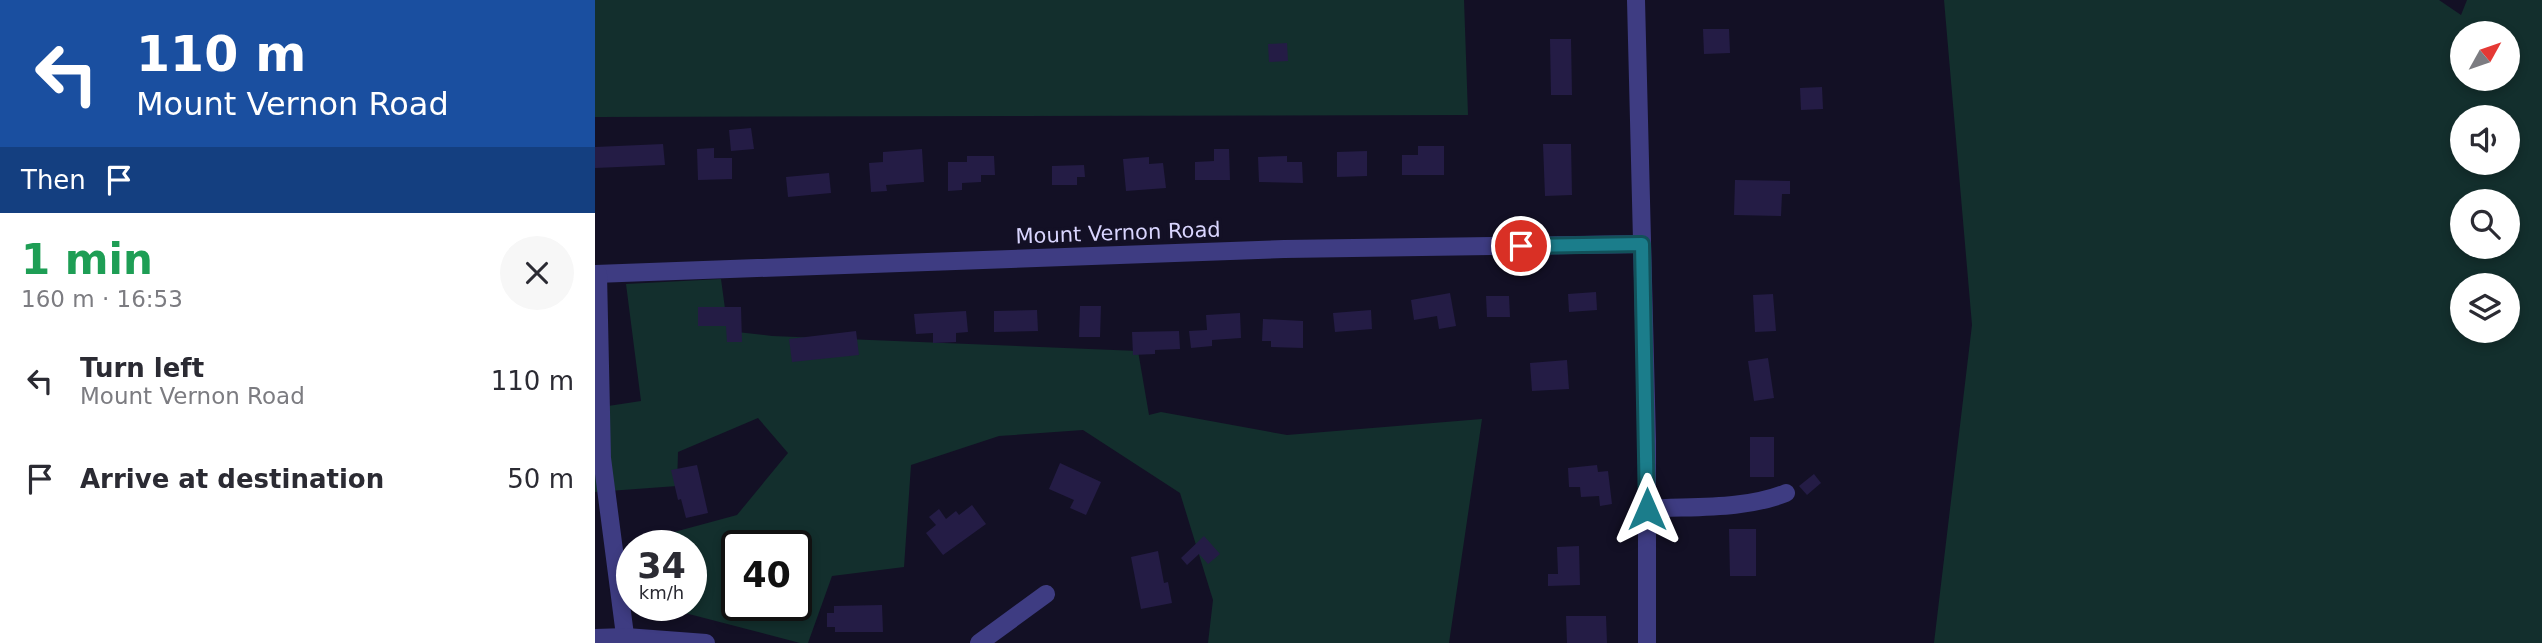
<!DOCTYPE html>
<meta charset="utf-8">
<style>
:root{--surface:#fff;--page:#f7f7f7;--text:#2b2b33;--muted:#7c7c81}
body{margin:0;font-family:"DejaVu Sans",sans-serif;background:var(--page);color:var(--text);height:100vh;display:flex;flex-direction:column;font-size:26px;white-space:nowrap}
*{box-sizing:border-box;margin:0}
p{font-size:23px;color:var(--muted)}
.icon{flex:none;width:38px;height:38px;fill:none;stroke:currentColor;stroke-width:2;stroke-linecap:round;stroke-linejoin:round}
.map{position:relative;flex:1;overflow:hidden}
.details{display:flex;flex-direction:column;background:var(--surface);width:595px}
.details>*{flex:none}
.banner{background:#1a4fa0;color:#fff;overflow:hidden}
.needle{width:46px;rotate:50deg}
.buttons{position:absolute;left:1855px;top:21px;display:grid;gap:14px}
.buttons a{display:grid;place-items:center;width:70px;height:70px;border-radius:50%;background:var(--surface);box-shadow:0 4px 10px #0003;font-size:35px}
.speed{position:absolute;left:21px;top:530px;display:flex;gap:14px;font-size:35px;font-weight:700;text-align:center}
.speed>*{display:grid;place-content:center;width:91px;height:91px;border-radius:50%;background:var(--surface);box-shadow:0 4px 10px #0003;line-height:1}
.speed small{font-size:18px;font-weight:400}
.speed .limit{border:4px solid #111;border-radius:10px;background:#fff;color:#111}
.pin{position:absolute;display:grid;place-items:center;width:60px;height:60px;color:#fff;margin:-30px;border:4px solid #fff;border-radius:50%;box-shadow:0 2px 7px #0007}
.me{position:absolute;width:77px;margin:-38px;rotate:0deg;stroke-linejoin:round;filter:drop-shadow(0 0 5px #0008)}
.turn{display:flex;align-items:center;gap:24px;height:147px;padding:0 21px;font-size:32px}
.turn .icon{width:91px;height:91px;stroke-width:2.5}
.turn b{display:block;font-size:49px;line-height:60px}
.then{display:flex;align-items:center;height:66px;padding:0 21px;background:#0003;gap:14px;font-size:26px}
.round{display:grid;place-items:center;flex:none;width:74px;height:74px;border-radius:37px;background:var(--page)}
.overview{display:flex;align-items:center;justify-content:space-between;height:119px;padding:0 21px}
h1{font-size:42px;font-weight:700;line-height:52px;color:#1e9e55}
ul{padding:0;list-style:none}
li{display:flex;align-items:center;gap:21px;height:98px;padding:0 21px}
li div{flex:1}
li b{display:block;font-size:26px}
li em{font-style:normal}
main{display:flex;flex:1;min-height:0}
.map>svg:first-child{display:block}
.green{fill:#132f2d;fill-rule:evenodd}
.building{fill:#241c45}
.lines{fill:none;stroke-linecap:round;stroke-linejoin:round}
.minor{stroke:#3e3c82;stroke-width:18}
.route-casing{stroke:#12515a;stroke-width:18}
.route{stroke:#1b7d8b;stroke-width:12}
.labels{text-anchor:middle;stroke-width:7;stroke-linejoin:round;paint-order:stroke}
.street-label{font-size:21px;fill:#d9d5fe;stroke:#131025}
</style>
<main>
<section class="details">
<div class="banner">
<div class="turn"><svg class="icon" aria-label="left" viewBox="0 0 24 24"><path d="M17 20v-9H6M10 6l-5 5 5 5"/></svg><div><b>110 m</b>Mount Vernon Road</div></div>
<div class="then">Then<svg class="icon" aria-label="arrive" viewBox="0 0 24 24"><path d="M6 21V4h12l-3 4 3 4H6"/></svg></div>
</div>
<div class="overview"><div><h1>1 min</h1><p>160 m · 16:53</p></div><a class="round"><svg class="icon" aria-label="close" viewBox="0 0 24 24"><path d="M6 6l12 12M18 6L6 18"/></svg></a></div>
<ul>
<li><svg class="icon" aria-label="left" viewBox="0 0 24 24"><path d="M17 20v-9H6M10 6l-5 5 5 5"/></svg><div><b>Turn left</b><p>Mount Vernon Road</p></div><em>110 m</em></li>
<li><svg class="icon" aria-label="arrive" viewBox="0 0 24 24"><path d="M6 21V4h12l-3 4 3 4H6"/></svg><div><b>Arrive at destination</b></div><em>50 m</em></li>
</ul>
</section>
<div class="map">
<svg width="1947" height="643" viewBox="0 0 1947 643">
<rect width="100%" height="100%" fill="#131025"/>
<g class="green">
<path d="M 0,0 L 869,0 L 873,115 L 0,117 Z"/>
<path d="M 1349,0 L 1844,0 L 1866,15 L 1872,0 L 1947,0 L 1947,643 L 1339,643 L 1377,325 ZM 1867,33 L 1913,33 L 1913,79 L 1867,79 ZM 1867,117 L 1913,117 L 1913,163 L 1867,163 ZM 1867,201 L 1913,201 L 1913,247 L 1867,247 ZM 1867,285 L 1913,285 L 1913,331 L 1867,331 Z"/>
<path d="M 126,279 L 133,331 L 177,336 L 543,351 L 554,415 L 566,412 L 692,435 L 887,419 L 854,643 L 613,643 L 618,600 L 585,493 L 488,430 L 404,436 L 316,465 L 309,567 L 237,576 L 213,643 L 205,643 L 63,606 L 96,606 L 96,546 L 47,546 L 46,541 L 142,515 L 193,453 L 163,418 L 83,452 L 82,486 L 0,492 L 0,408 L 46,401 L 31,284 ZM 142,546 L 201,546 L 201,606 L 142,606 Z"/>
</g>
<g class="building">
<path d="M 1108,29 L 1134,29 L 1135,53 L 1109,54 Z"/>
<path d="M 955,39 L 976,39 L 977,95 L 956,95 Z"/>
<path d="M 692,43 L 693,61 L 674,62 L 673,44 Z"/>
<path d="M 1227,87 L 1228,109 L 1206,110 L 1205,88 Z"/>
<path d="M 156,128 L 159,149 L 136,151 L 134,130 Z"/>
<path d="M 68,144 L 70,165 L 0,168 L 0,147 Z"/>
<path d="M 948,144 L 976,144 L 977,195 L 950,196 Z"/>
<path d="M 823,146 L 849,146 L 849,175 L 807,175 L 807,155 L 823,155 Z"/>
<path d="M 119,148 L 119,158 L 137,158 L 137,179 L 103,180 L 102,149 Z"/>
<path d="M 327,149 L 329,182 L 291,185 L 292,191 L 276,192 L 274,163 L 288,162 L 288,152 Z"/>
<path d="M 619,149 L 634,149 L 635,180 L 600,180 L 600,162 L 619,161 Z"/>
<path d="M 772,151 L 772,176 L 742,177 L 742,152 Z"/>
<path d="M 372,156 L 399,156 L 400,175 L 386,175 L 386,182 L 367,183 L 367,190 L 353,191 L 353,162 L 372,162 Z"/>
<path d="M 692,156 L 692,162 L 707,162 L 708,183 L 664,182 L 663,157 Z"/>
<path d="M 554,157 L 554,164 L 568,163 L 571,188 L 531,191 L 528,159 Z"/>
<path d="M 489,165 L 490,177 L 482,177 L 482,185 L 457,185 L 457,166 Z"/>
<path d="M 234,173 L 236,193 L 193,197 L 191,177 Z"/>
<path d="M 1140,180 L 1195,181 L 1195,194 L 1187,194 L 1186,216 L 1139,215 Z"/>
<path d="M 1001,292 L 1002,310 L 974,312 L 973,294 Z"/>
<path d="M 855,293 L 861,326 L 844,329 L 842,316 L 819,320 L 816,300 Z"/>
<path d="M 1178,294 L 1181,331 L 1160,332 L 1158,295 Z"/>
<path d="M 891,296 L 914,296 L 915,317 L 892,317 Z"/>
<path d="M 485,306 L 506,306 L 505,337 L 484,337 Z"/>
<path d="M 103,307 L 146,307 L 147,342 L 132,342 L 131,326 L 103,326 Z"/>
<path d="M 442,310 L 443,331 L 399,332 L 399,311 Z"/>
<path d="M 776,310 L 777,329 L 740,332 L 738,313 Z"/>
<path d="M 371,311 L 373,332 L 361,333 L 361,342 L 338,343 L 338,333 L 321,334 L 319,314 Z"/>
<path d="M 645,313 L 646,338 L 617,340 L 617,346 L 596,348 L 594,331 L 612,330 L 611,315 Z"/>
<path d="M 668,319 L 708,321 L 708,348 L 676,347 L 676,341 L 667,341 Z"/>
<path d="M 261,331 L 264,355 L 197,362 L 194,339 Z"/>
<path d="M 584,331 L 585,349 L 560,350 L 560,354 L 538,355 L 537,332 Z"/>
<path d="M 1173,358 L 1179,398 L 1159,401 L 1153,361 Z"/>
<path d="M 972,360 L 974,389 L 937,391 L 935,363 Z"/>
<rect x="1155" y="437" width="24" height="40"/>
<path d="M 465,463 L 506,482 L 491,515 L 475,508 L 479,500 L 454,489 Z"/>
<path d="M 102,465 L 113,513 L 91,518 L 86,499 L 83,500 L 76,470 Z"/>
<path d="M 1002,465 L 1003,472 L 1013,471 L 1017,504 L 1005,506 L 1004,496 L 986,497 L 985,487 L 974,487 L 973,468 Z"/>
<path d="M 1219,474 L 1226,483 L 1212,495 L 1204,486 Z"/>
<path d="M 377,505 L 391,524 L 348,555 L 331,533 L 341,525 L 334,517 L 344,509 L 351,519 L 361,511 L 364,515 Z"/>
<path d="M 1134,529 L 1161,529 L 1161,576 L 1135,576 Z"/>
<path d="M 609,536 L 625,554 L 613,564 L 604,554 L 592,565 L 586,558 Z"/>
<path d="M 984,546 L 985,585 L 953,586 L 953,574 L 963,574 L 962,547 Z"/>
<path d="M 563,551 L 569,583 L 573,582 L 577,603 L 546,609 L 536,557 Z"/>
<path d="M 287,605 L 288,632 L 240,632 L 240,627 L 232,627 L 232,613 L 239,613 L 239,606 Z"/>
<path d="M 971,616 L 1011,616 L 1012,643 L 972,643 Z"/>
</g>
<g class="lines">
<g class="minor">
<path d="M 1041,0 L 1052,441 L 1052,643"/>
<path d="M 0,274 L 689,249 L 1047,244"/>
<path d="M 3,274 L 7,458 L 31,643"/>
<path d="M 1052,509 C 1097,506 1148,510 1191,493"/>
<path d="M 0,638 L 31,637 L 111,643"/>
<path d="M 384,643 L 451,594"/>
</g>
</g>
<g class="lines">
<defs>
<path id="route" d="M 926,246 L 1047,244 L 1052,509"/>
</defs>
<use href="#route" class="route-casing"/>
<use href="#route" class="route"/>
</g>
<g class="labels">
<g class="street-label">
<text transform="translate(523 233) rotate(-2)" y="7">Mount Vernon Road</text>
</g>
</g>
</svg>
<div class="buttons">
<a><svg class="needle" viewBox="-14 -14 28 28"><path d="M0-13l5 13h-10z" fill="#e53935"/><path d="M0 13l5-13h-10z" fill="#7c7c81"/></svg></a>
<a><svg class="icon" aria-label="sound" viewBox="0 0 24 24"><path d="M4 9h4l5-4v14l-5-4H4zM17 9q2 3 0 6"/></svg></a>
<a><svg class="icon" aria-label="search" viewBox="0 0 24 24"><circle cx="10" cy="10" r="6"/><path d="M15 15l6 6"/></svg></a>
<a><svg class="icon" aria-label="layers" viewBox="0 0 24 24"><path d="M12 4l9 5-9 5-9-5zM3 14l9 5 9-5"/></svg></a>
</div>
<div class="speed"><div>34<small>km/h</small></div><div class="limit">40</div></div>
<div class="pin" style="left:926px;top:246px;background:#d93025"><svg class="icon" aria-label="arrive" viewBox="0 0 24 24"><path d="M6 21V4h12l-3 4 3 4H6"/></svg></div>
<svg class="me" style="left:1052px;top:509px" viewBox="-20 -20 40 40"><path d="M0-17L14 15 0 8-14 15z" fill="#1b7d8b" stroke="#fff" stroke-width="4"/></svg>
</div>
</main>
